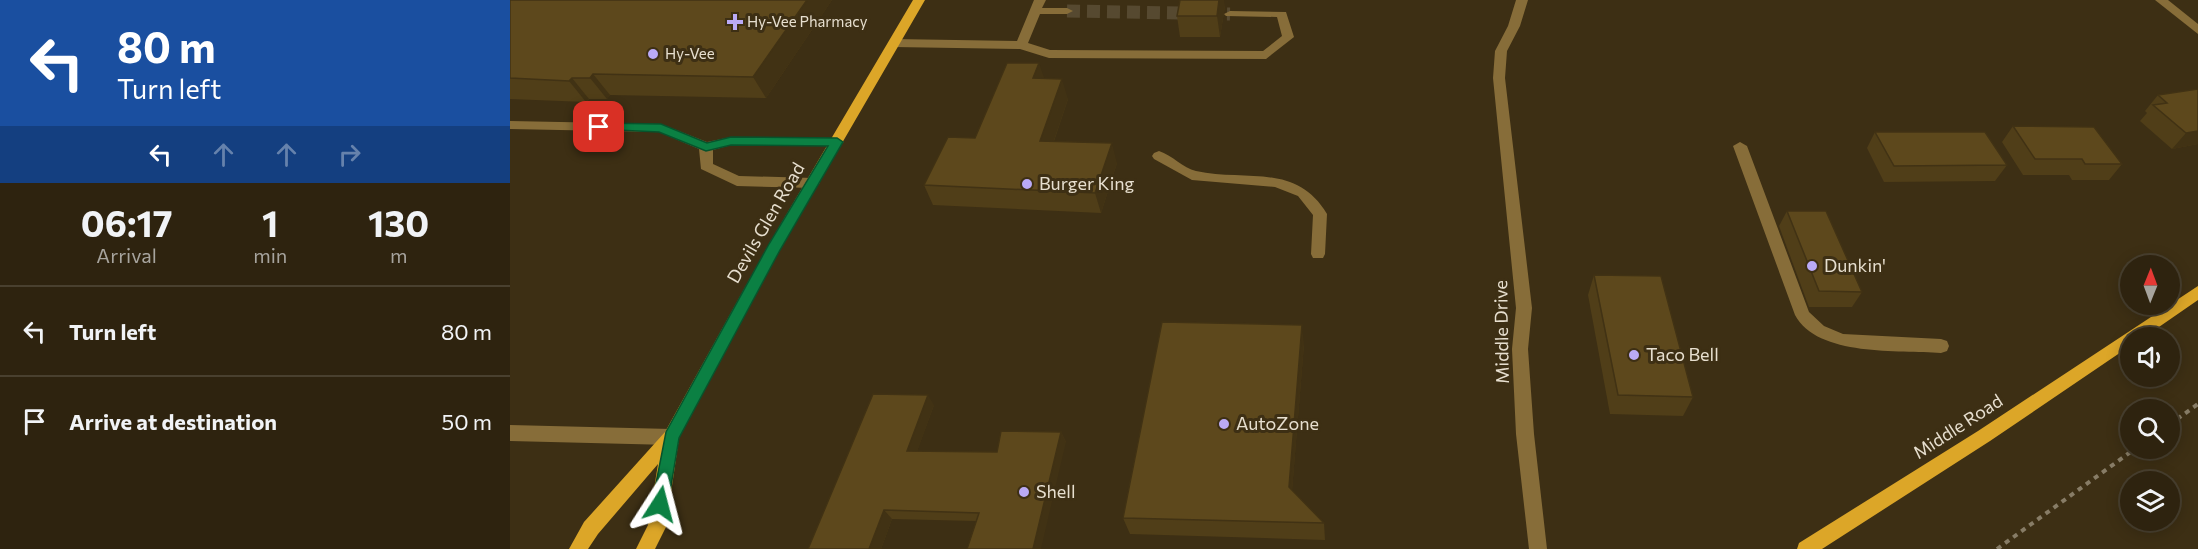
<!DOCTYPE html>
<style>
:root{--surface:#2e230f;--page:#3a2f1d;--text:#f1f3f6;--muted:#a7a49e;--line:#49402f}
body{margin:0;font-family:Commissioner,sans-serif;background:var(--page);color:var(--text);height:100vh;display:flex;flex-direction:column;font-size:22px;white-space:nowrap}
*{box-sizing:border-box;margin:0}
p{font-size:20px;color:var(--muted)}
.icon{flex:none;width:33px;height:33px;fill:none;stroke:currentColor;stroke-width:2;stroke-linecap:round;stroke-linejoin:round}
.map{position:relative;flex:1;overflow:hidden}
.drawer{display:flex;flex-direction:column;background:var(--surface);width:510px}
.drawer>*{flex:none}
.banner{background:#1a4fa0;color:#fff;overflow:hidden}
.needle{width:39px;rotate:1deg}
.fabs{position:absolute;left:1610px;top:255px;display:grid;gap:12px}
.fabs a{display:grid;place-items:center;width:60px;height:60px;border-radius:50%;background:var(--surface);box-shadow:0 3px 15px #0003,0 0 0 2px var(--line);font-size:30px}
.pin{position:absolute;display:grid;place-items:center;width:51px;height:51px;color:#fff;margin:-26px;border-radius:12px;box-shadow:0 3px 9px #0006}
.me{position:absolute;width:66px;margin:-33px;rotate:9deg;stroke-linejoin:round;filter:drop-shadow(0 0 4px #0008)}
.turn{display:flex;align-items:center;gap:21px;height:126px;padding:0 18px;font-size:27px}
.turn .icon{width:78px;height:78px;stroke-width:2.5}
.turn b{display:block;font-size:42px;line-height:51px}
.lanes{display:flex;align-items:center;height:57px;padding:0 18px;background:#0003;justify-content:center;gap:30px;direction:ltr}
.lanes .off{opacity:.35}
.eta{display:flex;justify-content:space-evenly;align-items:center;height:102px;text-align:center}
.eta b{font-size:36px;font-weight:700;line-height:42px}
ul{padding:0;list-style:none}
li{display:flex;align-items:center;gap:18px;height:90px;padding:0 18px;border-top:2px solid var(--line)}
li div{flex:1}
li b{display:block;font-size:22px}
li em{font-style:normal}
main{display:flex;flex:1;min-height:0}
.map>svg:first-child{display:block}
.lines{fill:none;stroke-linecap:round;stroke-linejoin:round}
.minor-tunnel{stroke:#564930;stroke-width:13;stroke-dasharray:13 7;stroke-linecap:butt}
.path{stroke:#877c66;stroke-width:4;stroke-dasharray:5 5;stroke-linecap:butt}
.minor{fill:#876d39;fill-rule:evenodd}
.major{fill:#dca628;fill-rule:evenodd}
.wall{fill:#503e18}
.shaded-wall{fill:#413214}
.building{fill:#5d481c;stroke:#413214;stroke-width:1.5}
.route{fill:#0b8043;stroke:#07532c;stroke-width:1.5}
.poi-dot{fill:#baaaf6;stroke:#3d2f14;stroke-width:2}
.labels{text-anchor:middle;stroke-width:6;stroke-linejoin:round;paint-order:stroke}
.far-poi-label{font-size:15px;fill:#e7dfcf;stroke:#3d2f14;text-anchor:start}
.poi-label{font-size:18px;fill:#e7dfcf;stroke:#3d2f14;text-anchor:start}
.street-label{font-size:18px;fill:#e7dfcf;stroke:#3d2f14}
</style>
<main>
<section class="drawer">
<div class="banner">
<div class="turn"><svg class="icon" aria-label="left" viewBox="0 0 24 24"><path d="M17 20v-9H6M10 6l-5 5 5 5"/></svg><div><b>80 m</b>Turn left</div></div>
<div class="lanes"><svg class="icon" aria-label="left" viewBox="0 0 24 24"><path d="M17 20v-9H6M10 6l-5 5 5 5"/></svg><svg class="icon off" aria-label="ahead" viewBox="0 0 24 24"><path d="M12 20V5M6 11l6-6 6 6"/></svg><svg class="icon off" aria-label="ahead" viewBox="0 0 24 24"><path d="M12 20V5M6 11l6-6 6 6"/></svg><svg class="icon off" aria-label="right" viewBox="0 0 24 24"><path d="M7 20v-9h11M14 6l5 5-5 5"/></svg></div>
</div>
<div class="eta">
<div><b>06:17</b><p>Arrival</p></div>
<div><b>1</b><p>min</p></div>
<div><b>130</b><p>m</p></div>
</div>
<ul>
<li><svg class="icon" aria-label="left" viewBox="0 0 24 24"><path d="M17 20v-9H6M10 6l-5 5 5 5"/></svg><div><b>Turn left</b></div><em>80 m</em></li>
<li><svg class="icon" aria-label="arrive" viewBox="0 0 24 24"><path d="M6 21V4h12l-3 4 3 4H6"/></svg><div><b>Arrive at destination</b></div><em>50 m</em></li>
</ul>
</section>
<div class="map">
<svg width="1688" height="549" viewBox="0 0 1688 549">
<rect width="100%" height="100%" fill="#3d2f14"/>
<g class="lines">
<path class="minor-tunnel" d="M 557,11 L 720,14"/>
<g class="path">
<path d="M 1659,425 L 1688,404"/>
<path d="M 1487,549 L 1626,448"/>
</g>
<g class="minor">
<path d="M 524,0 L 536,0 L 532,8 L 557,8 L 563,11 L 557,14 L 530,14 L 518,43 L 540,50 L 753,51 L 772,36 L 767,17 L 716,16 L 714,14 L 720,11 L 776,12 L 784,37 L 756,59 L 539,58 L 510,49 L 384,47 L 378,43 L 384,39 L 507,41 Z"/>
<path d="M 1006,0 L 1018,0 L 1010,26 L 997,51 L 995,78 L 1022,308 L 1018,349 L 1024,434 L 1037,549 L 1019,549 L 1006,434 L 1002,349 L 1006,308 L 983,78 L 985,51 L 998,26 Z"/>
<path d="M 1645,0 L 1658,0 L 1688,24 L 1688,34 Z"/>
<path d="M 0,121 L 151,124 L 197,142 L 221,137 L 327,138 L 334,142 L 327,146 L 221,145 L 203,150 L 203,164 L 229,176 L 303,178 L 310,183 L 303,188 L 227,186 L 191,169 L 189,149 L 149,132 L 0,129 Z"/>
<path d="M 1230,142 L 1237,146 L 1299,312 L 1314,326 L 1333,334 L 1431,339 L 1437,341 L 1439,346 L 1437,351 L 1431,353 C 1390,350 1307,357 1285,315 L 1223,146 Z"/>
<path d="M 649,151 C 662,155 673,168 686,171 C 735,182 786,162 817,214 L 815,254 L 813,258 L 803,258 L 801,254 L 803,215 L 788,196 L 765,187 L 682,180 L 644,159 L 642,156 L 644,153 Z"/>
<path d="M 0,425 L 161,429 L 167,432 L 170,437 L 167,442 L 161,445 L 0,441 Z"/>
</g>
<g class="major">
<path d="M 403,0 L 415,0 L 270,250 L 169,438 L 156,527 L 145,549 L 126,549 L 138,525 L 148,464 L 88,534 L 78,549 L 59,549 L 74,522 L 155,432 L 259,244 Z"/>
<path d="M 1688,286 L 1688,300 L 1633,338 L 1620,338 L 1620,346 L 1480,441 L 1312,549 L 1287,549 L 1289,543 L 1468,431 Z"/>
</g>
</g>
<g class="wall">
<path d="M 0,0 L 322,0 L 256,98 L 100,95 L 97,99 L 79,99 L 76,102 L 0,99 Z"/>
<path d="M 715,6 L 710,37 L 670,37 L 667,16 Z"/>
<path d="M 534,78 L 558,99 L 544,141 L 607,163 L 591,213 L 423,205 L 414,185 L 465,138 Z"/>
<path d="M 1688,89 L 1688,144 L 1662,149 L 1630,121 L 1637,113 L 1635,111 L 1648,95 Z"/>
<path d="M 1503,126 L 1612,164 L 1599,180 L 1562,180 L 1559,175 L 1513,175 L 1492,142 Z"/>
<path d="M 1365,132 L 1497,165 L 1485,181 L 1374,182 L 1357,148 Z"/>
<path d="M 1277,211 L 1352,292 L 1342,307 L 1299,307 L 1269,226 Z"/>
<path d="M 1084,275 L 1183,397 L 1173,416 L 1100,414 L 1078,295 Z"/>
<path d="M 794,344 L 782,490 L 814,523 L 815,540 L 620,534 L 613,518 Z"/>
<path d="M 424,405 L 407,451 L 487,452 L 551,432 L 556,442 L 466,521 L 382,519 L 371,549 L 298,549 Z"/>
</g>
<g class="shaded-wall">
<path d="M 297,0 L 322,0 L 256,98 L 243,77 Z"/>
<path d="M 709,0 L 714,0 L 715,6 L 710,37 L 707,16 Z"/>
<path d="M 529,63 L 536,83 L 523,78 Z"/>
<path d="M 83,74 L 100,95 L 97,99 L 80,78 Z"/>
<path d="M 62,78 L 79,99 L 76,102 L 59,81 Z"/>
<path d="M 552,79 L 558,99 L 537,161 L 530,141 Z"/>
<path d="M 1688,131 L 1688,144 L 1662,149 L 1676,133 Z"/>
<path d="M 602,143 L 607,163 L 591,213 L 585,193 Z"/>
<path d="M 792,325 L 794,344 L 781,504 L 779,487 Z"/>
<path d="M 418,395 L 424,405 L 404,460 L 397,451 Z"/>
<path d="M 551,432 L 556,442 L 531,549 L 523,549 Z"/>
<path d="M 374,510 L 382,519 L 371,549 L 359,549 Z"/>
</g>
<g class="building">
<path d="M 0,0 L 297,0 L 243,77 L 83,74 L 80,78 L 62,78 L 59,81 L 0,78 Z"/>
<path d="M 670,0 L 709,0 L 707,16 L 667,16 Z"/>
<path d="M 497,63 L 529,63 L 523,78 L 552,79 L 530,141 L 602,143 L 585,193 L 414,185 L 438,137 L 465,138 Z"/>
<path d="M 1688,89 L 1688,131 L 1676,133 L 1643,105 L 1657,103 L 1648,95 Z"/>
<path d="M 1503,126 L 1584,127 L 1612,164 L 1575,164 L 1572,159 L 1525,159 Z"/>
<path d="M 1365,132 L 1475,132 L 1497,165 L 1384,166 Z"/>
<path d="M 1277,211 L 1316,211 L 1352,292 L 1309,291 Z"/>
<path d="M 1084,275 L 1151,276 L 1183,397 L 1108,395 Z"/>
<path d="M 652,322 L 792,325 L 779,487 L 814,523 L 613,518 Z"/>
<path d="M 363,394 L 418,395 L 397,451 L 487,452 L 491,431 L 551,432 L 523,549 L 457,549 L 469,513 L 374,510 L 359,549 L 298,549 Z"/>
</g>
<path class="route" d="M 89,123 L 151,124 L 197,143 L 221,137 L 327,138 L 333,142 L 270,250 L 169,438 L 158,504 L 156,510 L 150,512 L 144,510 L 142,504 L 156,432 L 259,244 L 318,146 L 221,145 L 196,151 L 149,132 L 85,129 L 83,127 Z"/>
<g class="poi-dot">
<path d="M222 13h6v6h6v6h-6v6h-6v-6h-6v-6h6z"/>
<circle cx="143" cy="54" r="6"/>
<circle cx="517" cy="184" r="6"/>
<circle cx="1302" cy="266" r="6"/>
<circle cx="1124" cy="355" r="6"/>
<circle cx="714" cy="424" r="6"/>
<circle cx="514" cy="492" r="6"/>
</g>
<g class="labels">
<g class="far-poi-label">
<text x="237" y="27">Hy-Vee Pharmacy</text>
<text x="155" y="59">Hy-Vee</text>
</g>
<g class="poi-label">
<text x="529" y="190">Burger King</text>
<text x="1314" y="272">Dunkin'</text>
<text x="1136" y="361">Taco Bell</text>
<text x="726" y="430">AutoZone</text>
<text x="526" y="498">Shell</text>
</g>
<g class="street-label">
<text transform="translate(256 223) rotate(-60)" y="6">Devils Glen Road</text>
<text transform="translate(992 332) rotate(-91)" y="6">Middle Drive</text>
<text transform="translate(1448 427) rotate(-33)" y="6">Middle Road</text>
</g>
</g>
</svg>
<div class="fabs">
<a><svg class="needle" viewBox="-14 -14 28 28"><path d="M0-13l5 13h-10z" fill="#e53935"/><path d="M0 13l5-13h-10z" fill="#a7a49e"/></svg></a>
<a><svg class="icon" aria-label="sound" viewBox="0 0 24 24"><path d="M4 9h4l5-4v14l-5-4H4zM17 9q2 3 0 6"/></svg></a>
<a><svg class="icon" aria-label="search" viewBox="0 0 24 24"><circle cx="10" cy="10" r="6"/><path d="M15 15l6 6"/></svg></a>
<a><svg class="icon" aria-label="layers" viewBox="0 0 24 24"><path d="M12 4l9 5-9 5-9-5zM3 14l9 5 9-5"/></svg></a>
</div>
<div class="pin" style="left:89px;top:127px;background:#d93025"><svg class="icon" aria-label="arrive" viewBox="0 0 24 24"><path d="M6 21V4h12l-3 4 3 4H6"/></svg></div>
<svg class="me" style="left:150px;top:504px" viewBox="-20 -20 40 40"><path d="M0-17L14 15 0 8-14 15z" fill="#0b8043" stroke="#fff" stroke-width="4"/></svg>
</div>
</main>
